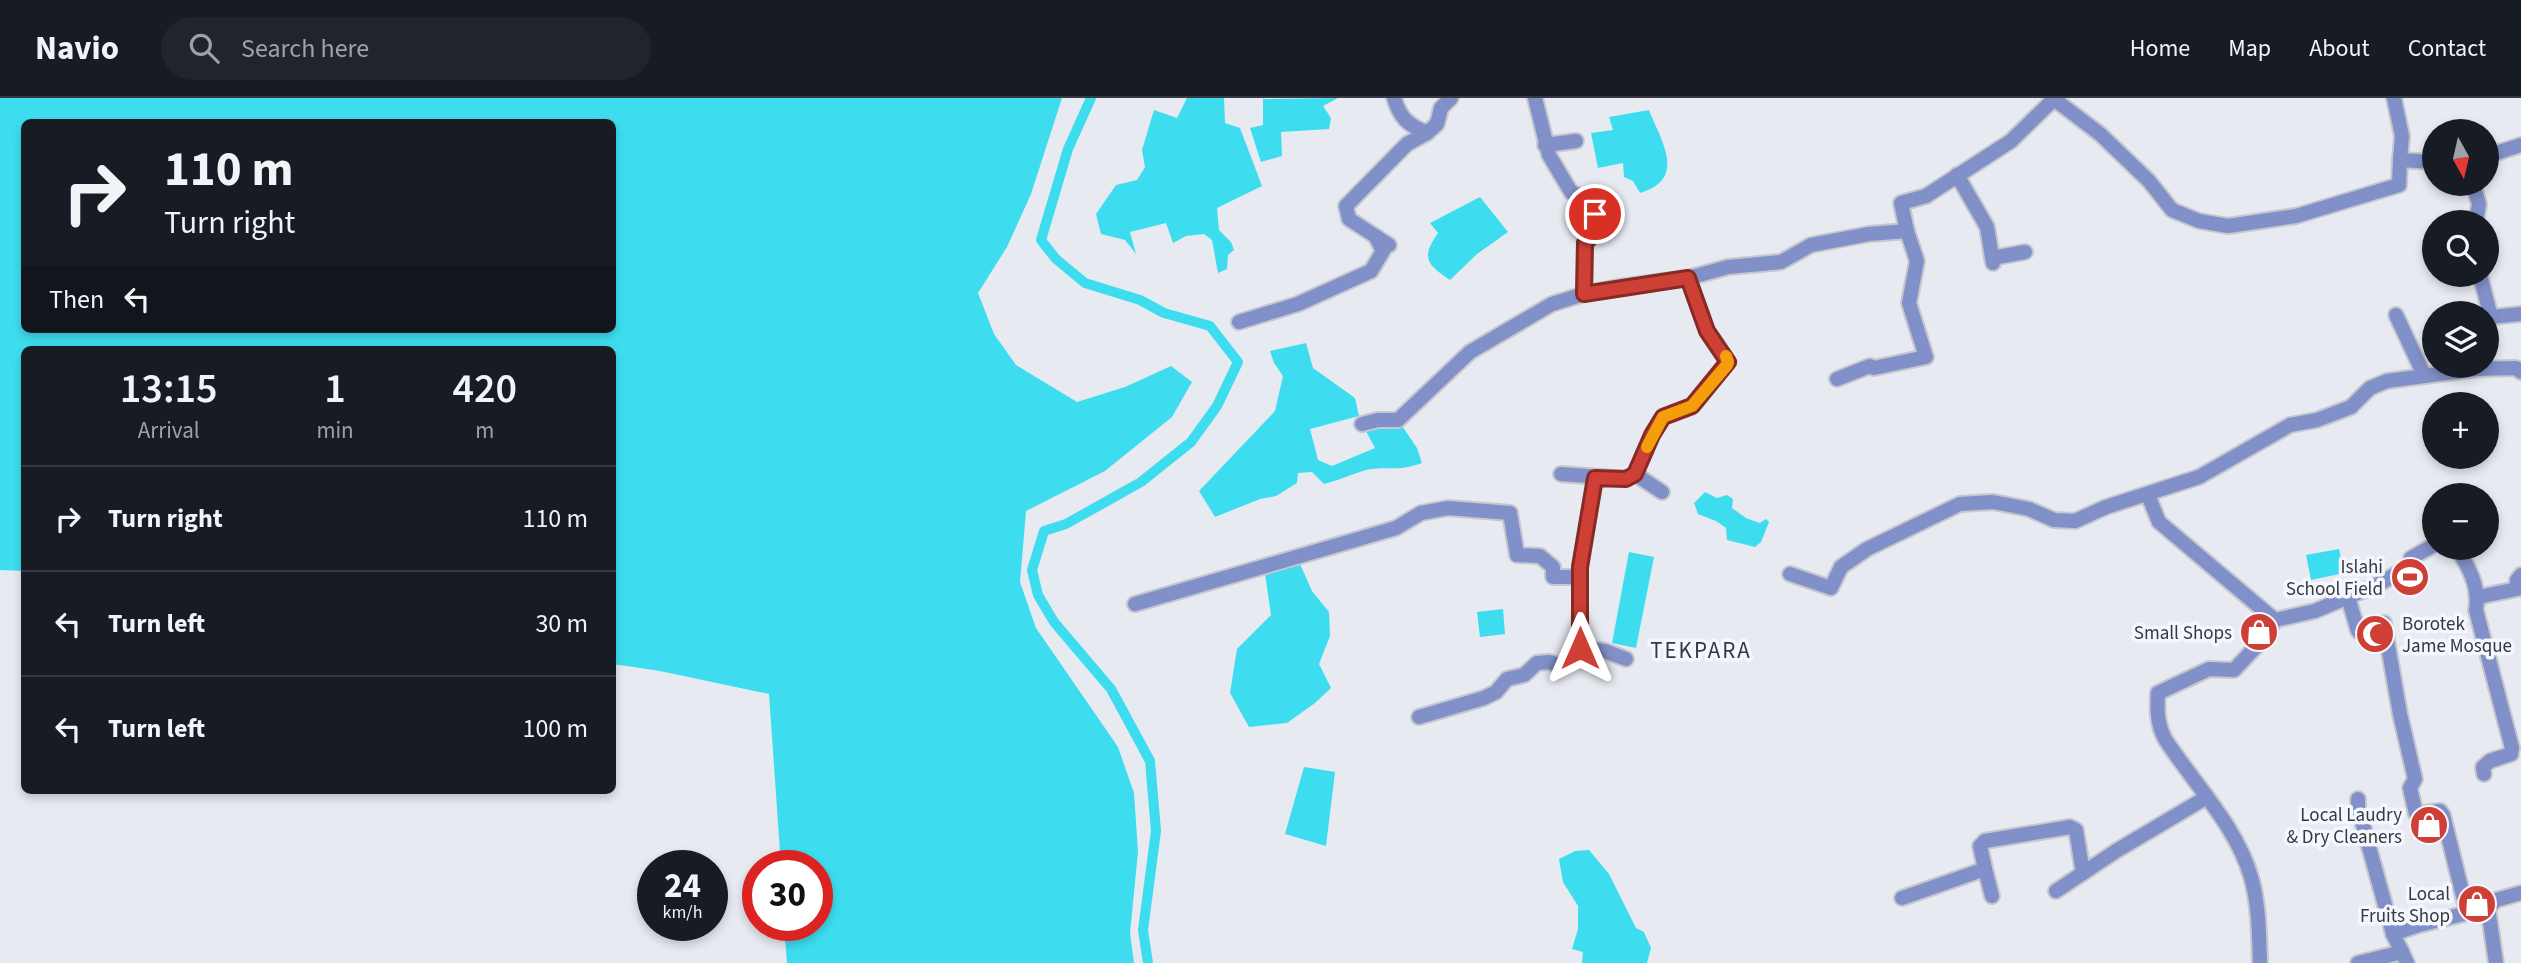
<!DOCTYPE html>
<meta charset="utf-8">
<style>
:root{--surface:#171b24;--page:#20242c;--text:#f1f3f6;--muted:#9ea1a6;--line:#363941}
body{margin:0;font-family:"Source Sans 3",sans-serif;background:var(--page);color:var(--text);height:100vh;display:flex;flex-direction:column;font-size:26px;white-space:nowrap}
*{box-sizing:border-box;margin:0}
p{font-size:23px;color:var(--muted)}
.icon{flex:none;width:38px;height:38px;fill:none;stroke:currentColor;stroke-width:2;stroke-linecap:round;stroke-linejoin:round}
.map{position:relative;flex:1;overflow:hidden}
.details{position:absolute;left:21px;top:248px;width:595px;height:448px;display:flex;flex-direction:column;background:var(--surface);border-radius:10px;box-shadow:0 4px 10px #0003}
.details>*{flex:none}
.hud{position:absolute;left:21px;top:21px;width:595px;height:214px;border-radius:10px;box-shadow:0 4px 10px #0003;background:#171b24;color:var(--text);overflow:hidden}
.needle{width:46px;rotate:172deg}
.buttons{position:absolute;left:2422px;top:21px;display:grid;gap:14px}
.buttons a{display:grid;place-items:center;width:77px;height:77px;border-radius:50%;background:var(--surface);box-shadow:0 4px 10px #0003;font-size:35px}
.speed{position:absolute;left:637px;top:752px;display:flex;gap:14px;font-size:35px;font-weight:700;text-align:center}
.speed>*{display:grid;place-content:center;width:91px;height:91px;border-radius:50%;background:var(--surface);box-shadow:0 4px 10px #0003;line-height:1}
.speed small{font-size:18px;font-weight:400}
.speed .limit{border:10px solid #d22;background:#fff;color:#111}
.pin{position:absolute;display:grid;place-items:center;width:60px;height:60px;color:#fff;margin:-30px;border:4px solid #fff;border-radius:50%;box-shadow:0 2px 7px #0007}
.me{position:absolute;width:77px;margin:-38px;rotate:0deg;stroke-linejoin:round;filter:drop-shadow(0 0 5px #0008)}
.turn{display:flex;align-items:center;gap:24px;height:147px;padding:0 28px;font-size:32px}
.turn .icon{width:91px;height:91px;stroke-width:2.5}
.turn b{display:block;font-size:49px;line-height:60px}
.then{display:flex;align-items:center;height:66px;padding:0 28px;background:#0003;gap:14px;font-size:26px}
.eta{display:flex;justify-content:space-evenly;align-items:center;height:119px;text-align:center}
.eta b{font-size:42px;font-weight:600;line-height:49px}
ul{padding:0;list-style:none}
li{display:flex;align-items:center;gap:21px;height:105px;padding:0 28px;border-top:2px solid var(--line)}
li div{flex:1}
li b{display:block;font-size:26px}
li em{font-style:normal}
header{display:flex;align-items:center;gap:42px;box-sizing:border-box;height:98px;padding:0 35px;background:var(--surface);border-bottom:2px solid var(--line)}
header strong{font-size:33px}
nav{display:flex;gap:38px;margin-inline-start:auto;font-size:24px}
.search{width:490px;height:63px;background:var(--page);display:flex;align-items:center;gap:18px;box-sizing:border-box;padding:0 24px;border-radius:38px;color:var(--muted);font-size:26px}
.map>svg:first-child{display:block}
.water{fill:#3dddef;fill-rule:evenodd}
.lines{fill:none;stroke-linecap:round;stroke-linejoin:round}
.canal{stroke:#3dddef;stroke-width:10}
.minor-casing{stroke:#c4c7cd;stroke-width:18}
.minor{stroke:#8190c8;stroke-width:14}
.route-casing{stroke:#862a23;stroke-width:18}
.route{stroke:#ce4036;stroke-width:12}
.slow{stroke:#f59e0b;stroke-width:12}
.labels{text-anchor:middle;stroke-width:7;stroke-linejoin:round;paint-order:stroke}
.poi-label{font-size:19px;fill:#38393c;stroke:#f4f7ff;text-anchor:end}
.quarter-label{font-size:23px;letter-spacing:2px;fill:#38393c;stroke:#f4f7ff}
</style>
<header>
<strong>Navio</strong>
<div class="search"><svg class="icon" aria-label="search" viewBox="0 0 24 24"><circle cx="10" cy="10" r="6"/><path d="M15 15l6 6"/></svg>Search here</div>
<nav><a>Home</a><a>Map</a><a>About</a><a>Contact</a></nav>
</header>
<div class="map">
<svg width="2521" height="865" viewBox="0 0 2521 865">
<rect width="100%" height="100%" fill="#e7eaf1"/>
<g class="water">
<path d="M 0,0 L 1062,0 L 1031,96 L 1007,149 L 978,195 L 994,236 L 1016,267 L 1077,304 L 1125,289 L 1171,268 L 1192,284 L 1172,319 L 1105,373 L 1026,413 L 1020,484 L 1036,530 L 1118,649 L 1134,695 L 1138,754 L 1130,835 L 1134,865 L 787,865 L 784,828 L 817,828 L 817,768 L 781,768 L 769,596 L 660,573 L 613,566 L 612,252 L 24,252 L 24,473 L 0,472 ZM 24,24 L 612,24 L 612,231 L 24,231 Z"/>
<path d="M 1187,0 L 1224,0 L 1225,25 L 1240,30 L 1262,88 L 1217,110 L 1219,132 L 1231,144 L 1234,152 L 1228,157 L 1227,171 L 1218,175 L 1212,142 L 1204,136 L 1186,138 L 1173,145 L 1166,125 L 1130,134 L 1136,156 L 1125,142 L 1101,136 L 1096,116 L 1116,87 L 1137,82 L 1145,69 L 1142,52 L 1154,12 L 1177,20 Z"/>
<path d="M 1338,0 L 1323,8 L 1331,20 L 1329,31 L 1281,34 L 1282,58 L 1261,64 L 1250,30 L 1263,27 L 1263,1 Z"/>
<path d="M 1649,12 C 1661,43 1688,81 1640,95 L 1633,83 L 1624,79 L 1623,65 L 1598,70 L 1591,35 L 1613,32 L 1609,19 Z"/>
<path d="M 1480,99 L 1508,134 L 1477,156 L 1450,182 C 1426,166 1421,159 1438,135 L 1430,125 Z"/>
<path d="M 1306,245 L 1313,270 L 1355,300 L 1359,318 L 1310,331 L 1318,362 L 1332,368 L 1375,350 L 1362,326 L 1398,322 L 1417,350 L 1422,365 C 1400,373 1393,369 1372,371 C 1361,372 1338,383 1324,386 L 1312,374 L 1298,375 L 1297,385 L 1276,398 L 1260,401 L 1215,419 L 1199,393 L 1275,313 L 1283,278 L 1274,265 L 1270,253 Z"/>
<path d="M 1705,394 L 1717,400 L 1727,397 L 1733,401 L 1732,410 L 1746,420 L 1760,425 L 1766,421 L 1769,424 L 1761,444 L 1755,449 L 1727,442 L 1726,430 L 1716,423 L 1698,416 L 1694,405 Z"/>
<path d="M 2339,451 L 2344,475 L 2311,482 L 2306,457 Z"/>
<path d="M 1629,454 L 1654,459 L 1636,550 L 1612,545 Z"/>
<path d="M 1300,466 L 1312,493 L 1329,514 L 1330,538 L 1319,566 L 1331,590 L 1315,605 L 1287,625 L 1249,629 L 1230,595 L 1237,551 L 1271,517 L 1265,476 Z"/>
<path d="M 1503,511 L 1505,536 L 1480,539 L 1477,514 Z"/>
<path d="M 1304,669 L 1335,674 L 1326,748 L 1285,736 Z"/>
<path d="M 1589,752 L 1609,776 L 1636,830 L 1644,834 L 1651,850 L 1647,865 L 1582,865 L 1583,854 L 1572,851 L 1578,831 L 1578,808 L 1563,784 L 1559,761 L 1575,753 Z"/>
</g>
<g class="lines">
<path class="canal" d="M 1091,0 L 1068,51 L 1041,142 L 1056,161 L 1085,185 L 1140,202 L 1164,215 L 1210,228 L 1238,264 L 1217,308 L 1191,344 L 1141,384 L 1066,426 L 1044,433 L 1032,472 L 1038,497 L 1054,524 L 1111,591 L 1150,663 L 1156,733 L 1143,832 L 1148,865"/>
<defs>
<g id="minor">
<path d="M 1394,0 C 1400,20 1408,27 1427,35"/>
<path d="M 1535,0 L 1549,57 L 1571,94 L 1591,105 C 1597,119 1596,133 1585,145 L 1584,196 L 1619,189 L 1688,180"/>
<path d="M 2394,0 L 2402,38 L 2400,62"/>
<path d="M 1545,47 L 1576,43"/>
<path d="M 2487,58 L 2521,47"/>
<path d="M 1957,77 L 1987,129 L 1993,165"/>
<path d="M 2473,86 L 2479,106 L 2476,124"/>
<path d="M 1389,147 L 1349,121 L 1346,108 L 1407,46 L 1427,35 L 1437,26 L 1441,10 L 1451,0"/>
<path d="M 1992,160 L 2025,154"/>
<path d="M 2480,177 L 2491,219 L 2521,216"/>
<path d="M 2396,217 L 2424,277"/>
<path d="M 1239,224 L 1298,206 L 1371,173 L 1383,153 L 1376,139"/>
<path d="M 1837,281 L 1870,268 L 1874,270 L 1926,259 L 1909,205 L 1917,163 L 1907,133"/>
<path d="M 1362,326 L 1378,322 L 1398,322 L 1470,254 L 1552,206 L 1584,196"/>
<path d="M 1561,376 L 1626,381 L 1635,376"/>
<path d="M 1662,394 L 1635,376 L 1652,337 L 1663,319 L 1692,308 L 1728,264 L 1707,233 L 1688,180 L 1728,169 L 1781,164 L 1811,147 L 1869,136 L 1907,133 L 1901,105 L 1926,98 L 2011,43 L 2054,1 L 2100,36 L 2149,83 L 2172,112 L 2199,123 L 2228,128 L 2296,118 L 2399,87 L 2400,62 L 2434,64"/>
<path d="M 2148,397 L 2159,424 L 2275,522 L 2266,538 L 2234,572 L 2209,571 L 2158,595 C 2157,611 2157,626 2165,641 C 2194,686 2236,727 2251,779 C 2259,806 2259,837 2260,865"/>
<path d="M 2456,450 C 2469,468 2480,489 2476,512 L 2512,650 L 2511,656 L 2490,663 L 2483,669 L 2484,676"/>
<path d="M 1790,476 L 1831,490 L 1841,469 L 1867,451 L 1960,406 L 1993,404 L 2029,411 L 2054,422 L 2075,423 L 2106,409 L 2199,379 L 2290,327 L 2317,322 L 2351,309 L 2370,290 L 2387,283 L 2477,271 L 2516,270 L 2521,274"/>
<path d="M 2348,499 L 2358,533 L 2384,525 L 2400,616 L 2415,681 L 2410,690 L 2416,716 L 2440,713 L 2443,717 L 2467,814"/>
<path d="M 2478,499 L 2517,491 L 2517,482 L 2521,477"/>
<path d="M 1135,506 L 1396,430 L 1421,415 L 1448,410 L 1510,415 L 1517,457 L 1540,458 L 1553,469 L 1553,479 L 1579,479"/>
<path d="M 2275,522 L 2315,513 L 2381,485 L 2411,467 L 2411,460 L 2434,447"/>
<path d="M 1580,550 L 1605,553 L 1626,561"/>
<path d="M 1419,619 L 1484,600 L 1496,594 L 1507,581 L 1524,577 L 1537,565 L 1549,564 L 1562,568 L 1575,558 L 1580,550 L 1580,469 L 1595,380"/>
<path d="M 2358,701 L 2358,709 L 2393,836"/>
<path d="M 1985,771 L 1992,798"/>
<path d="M 2056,793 L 2116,753 L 2207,699"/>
<path d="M 1902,800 L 1985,771 L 1980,748 L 1985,743 L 2070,729 L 2076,732 L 2083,775"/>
<path d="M 2488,810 L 2496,865"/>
<path d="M 2402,854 L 2393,836 L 2419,827 L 2488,810 L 2496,802 L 2521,795"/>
<path d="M 2358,865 L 2402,854 L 2407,865"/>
</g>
</defs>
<use href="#minor" class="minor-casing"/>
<use href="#minor" class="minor"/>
</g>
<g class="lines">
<defs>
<path id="route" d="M 1580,550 L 1580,469 L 1595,380 L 1626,381 L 1635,376 L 1652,337 L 1663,319 L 1692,308 L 1728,264 L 1707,233 L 1688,180 L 1584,196 L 1585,145 L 1592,138 L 1595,116"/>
</defs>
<use href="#route" class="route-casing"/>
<use href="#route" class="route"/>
<path class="slow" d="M 1647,349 L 1663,319 L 1692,308 L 1727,267 L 1728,264 L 1726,258"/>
</g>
<defs>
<symbol id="stadium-disc" viewBox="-11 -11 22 22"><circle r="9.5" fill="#ce4036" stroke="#f4f7ff"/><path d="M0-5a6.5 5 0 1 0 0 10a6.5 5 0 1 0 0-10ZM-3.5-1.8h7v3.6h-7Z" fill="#fff"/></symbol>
<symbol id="shop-disc" viewBox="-11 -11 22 22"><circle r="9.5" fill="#ce4036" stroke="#f4f7ff"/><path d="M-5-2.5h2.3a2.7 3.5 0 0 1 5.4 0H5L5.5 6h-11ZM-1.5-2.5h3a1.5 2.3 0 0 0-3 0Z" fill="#fff"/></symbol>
<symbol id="mosque-disc" viewBox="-11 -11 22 22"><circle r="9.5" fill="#ce4036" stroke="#f4f7ff"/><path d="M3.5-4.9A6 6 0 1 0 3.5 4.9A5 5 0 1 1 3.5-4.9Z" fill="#fff"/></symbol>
</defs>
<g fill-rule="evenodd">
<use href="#stadium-disc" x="2388" y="457" width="44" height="44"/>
<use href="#shop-disc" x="2237" y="512" width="44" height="44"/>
<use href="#mosque-disc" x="2353" y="514" width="44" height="44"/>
<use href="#shop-disc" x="2407" y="705" width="44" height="44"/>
<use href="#shop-disc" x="2455" y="784" width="44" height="44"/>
</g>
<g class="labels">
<g class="poi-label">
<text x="2383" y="475">Islahi<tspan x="2383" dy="22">School Field</tspan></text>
<text x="2402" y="532" text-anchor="start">Borotek<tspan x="2402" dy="22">Jame Mosque</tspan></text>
<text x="2232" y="541">Small Shops</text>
<text x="2402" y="723">Local Laudry<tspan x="2402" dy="22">&amp; Dry Cleaners</tspan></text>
<text x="2450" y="802">Local<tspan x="2450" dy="22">Fruits Shop</tspan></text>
</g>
<g class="quarter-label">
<text x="1701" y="560">TEKPARA</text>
</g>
</g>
</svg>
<div class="buttons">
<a><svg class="needle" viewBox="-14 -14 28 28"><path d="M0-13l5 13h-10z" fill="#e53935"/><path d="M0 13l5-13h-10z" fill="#9ea1a6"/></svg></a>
<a><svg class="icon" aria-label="search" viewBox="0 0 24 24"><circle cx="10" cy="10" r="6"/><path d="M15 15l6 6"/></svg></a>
<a><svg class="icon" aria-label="layers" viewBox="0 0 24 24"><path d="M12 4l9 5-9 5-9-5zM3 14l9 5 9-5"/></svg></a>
<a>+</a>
<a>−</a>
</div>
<div class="speed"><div>24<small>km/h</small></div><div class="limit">30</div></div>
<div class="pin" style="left:1595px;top:116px;background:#d93025"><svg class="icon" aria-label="arrive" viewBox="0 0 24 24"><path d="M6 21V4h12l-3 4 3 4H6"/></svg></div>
<svg class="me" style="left:1580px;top:550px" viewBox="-20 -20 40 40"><path d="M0-17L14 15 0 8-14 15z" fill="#ce4036" stroke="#fff" stroke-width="4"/></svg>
<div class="hud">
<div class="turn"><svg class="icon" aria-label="right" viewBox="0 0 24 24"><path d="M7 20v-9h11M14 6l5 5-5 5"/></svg><div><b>110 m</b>Turn right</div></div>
<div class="then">Then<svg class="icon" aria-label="left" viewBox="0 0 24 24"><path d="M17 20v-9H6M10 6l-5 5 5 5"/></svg></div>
</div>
<section class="details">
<div class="eta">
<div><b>13:15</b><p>Arrival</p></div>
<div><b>1</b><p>min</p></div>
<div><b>420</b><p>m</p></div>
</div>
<ul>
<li><svg class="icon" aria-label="right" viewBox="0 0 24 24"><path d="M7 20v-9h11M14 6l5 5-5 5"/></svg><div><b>Turn right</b></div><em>110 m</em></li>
<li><svg class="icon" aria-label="left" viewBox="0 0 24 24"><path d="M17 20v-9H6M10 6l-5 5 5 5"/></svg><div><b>Turn left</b></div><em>30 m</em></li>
<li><svg class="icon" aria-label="left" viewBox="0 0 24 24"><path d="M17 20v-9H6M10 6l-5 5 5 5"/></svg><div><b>Turn left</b></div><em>100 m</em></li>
</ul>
</section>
</div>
